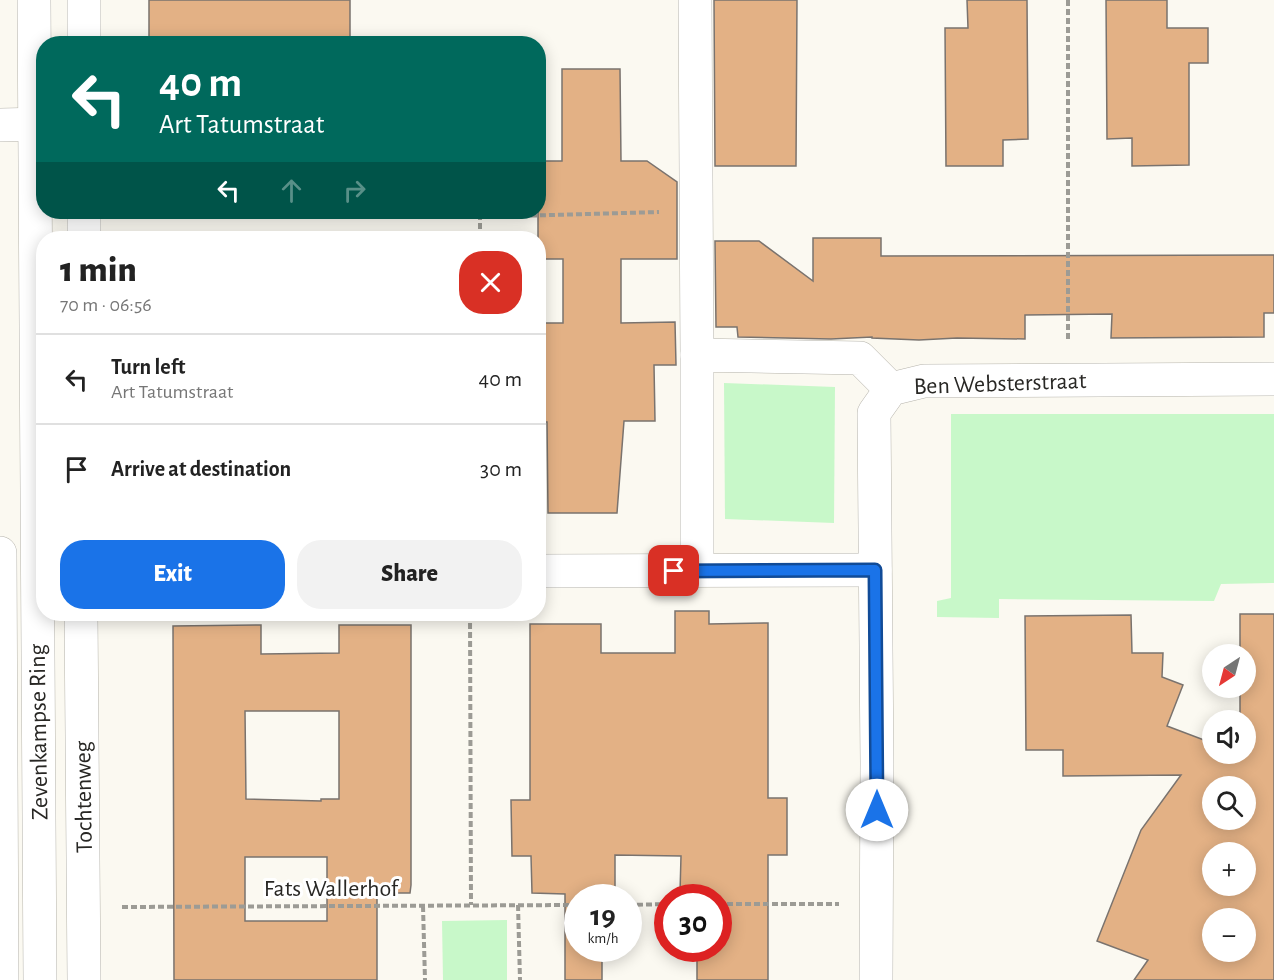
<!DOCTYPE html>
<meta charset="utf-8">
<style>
:root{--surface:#fff;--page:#f2f2f2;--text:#222;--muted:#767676;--line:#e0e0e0;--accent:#1a73e8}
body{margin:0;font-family:"Alegreya Sans",sans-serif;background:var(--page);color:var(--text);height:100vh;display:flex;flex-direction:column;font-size:22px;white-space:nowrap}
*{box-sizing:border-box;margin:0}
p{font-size:20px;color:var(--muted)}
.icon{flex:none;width:33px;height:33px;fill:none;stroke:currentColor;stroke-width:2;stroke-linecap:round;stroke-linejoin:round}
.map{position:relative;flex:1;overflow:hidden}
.side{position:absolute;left:36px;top:231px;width:510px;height:390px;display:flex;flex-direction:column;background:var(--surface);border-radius:24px;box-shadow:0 3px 15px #0003}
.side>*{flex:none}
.top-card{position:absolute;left:36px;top:36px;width:510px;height:183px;border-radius:24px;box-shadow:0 3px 15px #0003;background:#00695c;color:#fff;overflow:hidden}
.needle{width:39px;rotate:216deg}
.controls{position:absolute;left:1202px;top:644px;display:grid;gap:12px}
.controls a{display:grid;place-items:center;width:54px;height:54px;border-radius:50%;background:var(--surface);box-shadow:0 3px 15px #0003;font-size:30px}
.speed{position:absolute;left:564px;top:884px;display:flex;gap:12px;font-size:30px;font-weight:700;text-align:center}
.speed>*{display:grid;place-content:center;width:78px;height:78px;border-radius:50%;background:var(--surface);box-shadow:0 3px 15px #0003;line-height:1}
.speed small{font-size:15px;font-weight:400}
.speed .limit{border:9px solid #d22;background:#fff;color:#111}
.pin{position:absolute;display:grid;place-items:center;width:51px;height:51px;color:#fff;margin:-26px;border-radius:12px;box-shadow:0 3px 9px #0006}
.me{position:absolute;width:66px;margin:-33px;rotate:0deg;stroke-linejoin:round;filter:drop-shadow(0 0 4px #0008)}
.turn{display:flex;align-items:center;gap:21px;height:126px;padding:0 24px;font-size:27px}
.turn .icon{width:78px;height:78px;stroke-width:2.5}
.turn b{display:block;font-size:42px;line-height:51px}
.lanes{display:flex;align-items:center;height:57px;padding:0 24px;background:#0003;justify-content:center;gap:30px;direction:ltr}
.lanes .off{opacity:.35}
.round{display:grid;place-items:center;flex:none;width:63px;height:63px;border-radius:24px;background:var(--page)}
.overview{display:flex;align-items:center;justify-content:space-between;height:102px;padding:0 24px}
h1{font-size:36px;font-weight:800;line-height:45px}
.cta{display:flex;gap:12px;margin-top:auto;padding:12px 24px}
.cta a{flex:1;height:69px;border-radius:24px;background:var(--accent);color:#fff;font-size:24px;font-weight:800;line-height:69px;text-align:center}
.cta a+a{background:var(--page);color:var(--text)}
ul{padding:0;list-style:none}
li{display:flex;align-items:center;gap:18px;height:90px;padding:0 24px;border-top:2px solid var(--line)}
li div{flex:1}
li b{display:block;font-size:22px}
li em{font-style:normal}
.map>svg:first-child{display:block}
.green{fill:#c8f8c9}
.building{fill:#e3b185;stroke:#7a736e;stroke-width:1.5;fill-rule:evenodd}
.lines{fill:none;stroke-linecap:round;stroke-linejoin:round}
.street-casing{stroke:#b6b4ac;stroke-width:34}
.secondary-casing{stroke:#b6b4ac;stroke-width:34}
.path{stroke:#9c9b95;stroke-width:4;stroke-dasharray:6 3;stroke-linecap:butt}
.street{stroke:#fff;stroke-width:33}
.secondary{stroke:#fff;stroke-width:33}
.route-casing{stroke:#114b97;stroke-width:15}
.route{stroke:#1a73e8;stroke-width:10}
.labels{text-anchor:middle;stroke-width:6;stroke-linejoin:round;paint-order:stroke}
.street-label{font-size:24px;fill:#282724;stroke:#fff}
</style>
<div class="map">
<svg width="1274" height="980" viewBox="0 0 1274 980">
<rect width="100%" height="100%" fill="#fbf9f1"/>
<g class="green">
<path d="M 724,383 L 835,387 L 834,523 L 725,519 Z"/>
<path d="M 951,414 L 1274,414 L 1274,583 L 1221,584 L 1214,601 L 999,599 L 999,618 L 937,617 L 937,601 L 951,598 Z"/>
<path d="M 507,920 L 507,980 L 443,980 L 442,921 Z"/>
</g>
<g class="building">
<rect x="149" y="0" width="201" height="44"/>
<path d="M 714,0 L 797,0 L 796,166 L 715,166 Z"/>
<path d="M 967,0 L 1027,0 L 1028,139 L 1003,140 L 1003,166 L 946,166 L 945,28 L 968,28 Z"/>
<path d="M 1106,0 L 1167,0 L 1167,28 L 1208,28 L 1208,63 L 1189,63 L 1189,165 L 1132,166 L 1132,138 L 1107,139 Z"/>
<path d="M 562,69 L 620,69 L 621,161 L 647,161 L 677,182 L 677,259 L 621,259 L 621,323 L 675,322 L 676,365 L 654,365 L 655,421 L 624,421 L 617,513 L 548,513 L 547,422 L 538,422 L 538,323 L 563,323 L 563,259 L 538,259 L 538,161 L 562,161 Z"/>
<path d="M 813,238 L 881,238 L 881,256 L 1274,255 L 1274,313 L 1264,313 L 1264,337 L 1111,338 L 1112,314 L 1025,315 L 1025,339 L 957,338 L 919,340 L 872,338 L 872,337 L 831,339 L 738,337 L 737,327 L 716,327 L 715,241 L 759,241 L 813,281 Z"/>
<path d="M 675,611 L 709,611 L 709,624 L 768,623 L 768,798 L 787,798 L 787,855 L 768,855 L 768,980 L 697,980 L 697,948 L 718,948 L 718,897 L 697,897 L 697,893 L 680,893 L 681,856 L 615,855 L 615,893 L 602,893 L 602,897 L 578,897 L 578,948 L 602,948 L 602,980 L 565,980 L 565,894 L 532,893 L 531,856 L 512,856 L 511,800 L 530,800 L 530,624 L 601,624 L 601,653 L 675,653 Z"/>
<path d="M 1240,614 L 1274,614 L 1274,980 L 1134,980 L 1148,960 L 1097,941 L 1141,830 L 1181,775 L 1063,776 L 1063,750 L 1026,750 L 1025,616 L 1131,615 L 1132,653 L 1163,653 L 1162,677 L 1183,685 L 1167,726 L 1212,743 L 1212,753 L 1240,754 L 1245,753 L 1245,720 L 1240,720 L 1240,687 L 1245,687 L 1245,654 L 1240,654 ZM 1212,786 L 1245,786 L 1245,819 L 1212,819 ZM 1212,852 L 1245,852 L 1245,885 L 1212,885 ZM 1212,918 L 1245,918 L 1245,951 L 1212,951 Z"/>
<path d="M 261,625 L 261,654 L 339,653 L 339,625 L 411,625 L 411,885 L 410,893 L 377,893 L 377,980 L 174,980 L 173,626 ZM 245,711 L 339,711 L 339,799 L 321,799 L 321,801 L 246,799 ZM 245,857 L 327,857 L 327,921 L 245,921 Z"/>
</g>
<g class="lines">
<defs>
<g id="street">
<path d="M 84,0 L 84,44"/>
<path d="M 695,0 L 697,355"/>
<path d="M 0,125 L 44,124"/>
<path d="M 84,238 L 84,212"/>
<path d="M 697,570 L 697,355 L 860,358 L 891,389"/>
<path d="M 538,571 L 875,570"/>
<path d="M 81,614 L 84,980"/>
<path d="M 876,980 L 877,763 L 874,413 L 891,389 L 924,381 L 1274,379"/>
</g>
<g id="secondary">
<path d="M 34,0 L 40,980"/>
<path d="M 0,553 L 2,980"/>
</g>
</defs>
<use href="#street" class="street-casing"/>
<use href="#secondary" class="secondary-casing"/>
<g class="path">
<path d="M 1068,0 L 1068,341"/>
<path d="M 480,238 L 480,217 L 659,212"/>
<path d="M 470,614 L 471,905"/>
<path d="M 718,904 L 839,904"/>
<path d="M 518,905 L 520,980"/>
<path d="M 628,905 L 668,904"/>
<path d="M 423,906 L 425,980"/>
<path d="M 122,907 L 578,905"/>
</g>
<use href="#street" class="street"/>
<use href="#secondary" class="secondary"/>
</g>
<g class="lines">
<defs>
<path id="route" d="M 674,571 L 875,570 L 877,810"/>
</defs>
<use href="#route" class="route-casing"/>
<use href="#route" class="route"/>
</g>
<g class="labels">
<g class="street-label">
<text transform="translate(1000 383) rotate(-2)" y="8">Ben Websterstraat</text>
<text transform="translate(38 732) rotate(-91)" y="8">Zevenkampse Ring</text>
<text transform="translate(83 797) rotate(-91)" y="8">Tochtenweg</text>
<text x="331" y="896">Fats Wallerhof</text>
</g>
</g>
</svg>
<div class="controls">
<a><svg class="needle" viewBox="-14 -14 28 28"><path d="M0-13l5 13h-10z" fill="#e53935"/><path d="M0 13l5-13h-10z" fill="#767676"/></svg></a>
<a><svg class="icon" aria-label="sound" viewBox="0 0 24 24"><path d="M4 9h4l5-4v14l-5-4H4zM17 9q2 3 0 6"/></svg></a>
<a><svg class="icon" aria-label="search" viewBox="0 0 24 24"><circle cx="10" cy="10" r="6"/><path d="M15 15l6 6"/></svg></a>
<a>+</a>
<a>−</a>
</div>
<div class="speed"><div>19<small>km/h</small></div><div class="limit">30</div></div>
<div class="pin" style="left:674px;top:571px;background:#d93025"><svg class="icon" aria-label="arrive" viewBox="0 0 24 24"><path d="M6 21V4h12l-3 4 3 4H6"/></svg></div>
<svg class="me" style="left:877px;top:810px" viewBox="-20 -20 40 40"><circle r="19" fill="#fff"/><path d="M0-13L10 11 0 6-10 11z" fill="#1a73e8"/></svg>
<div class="top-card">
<div class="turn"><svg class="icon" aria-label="left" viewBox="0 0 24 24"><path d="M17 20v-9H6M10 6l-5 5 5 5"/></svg><div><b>40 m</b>Art Tatumstraat</div></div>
<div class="lanes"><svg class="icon" aria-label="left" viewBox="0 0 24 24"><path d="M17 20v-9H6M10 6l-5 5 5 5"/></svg><svg class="icon off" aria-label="ahead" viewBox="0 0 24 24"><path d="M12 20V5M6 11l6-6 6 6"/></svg><svg class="icon off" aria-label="right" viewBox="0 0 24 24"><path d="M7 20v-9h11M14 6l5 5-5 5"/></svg></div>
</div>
<section class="side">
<div class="overview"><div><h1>1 min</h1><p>70 m · 06:56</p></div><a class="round" style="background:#d93025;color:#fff"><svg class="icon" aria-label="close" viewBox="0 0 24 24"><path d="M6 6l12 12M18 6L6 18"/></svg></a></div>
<ul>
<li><svg class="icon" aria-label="left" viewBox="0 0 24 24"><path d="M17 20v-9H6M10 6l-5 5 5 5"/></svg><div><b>Turn left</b><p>Art Tatumstraat</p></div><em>40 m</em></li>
<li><svg class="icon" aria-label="arrive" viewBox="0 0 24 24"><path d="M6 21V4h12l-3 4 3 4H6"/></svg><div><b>Arrive at destination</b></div><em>30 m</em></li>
</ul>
<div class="cta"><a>Exit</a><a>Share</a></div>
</section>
</div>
